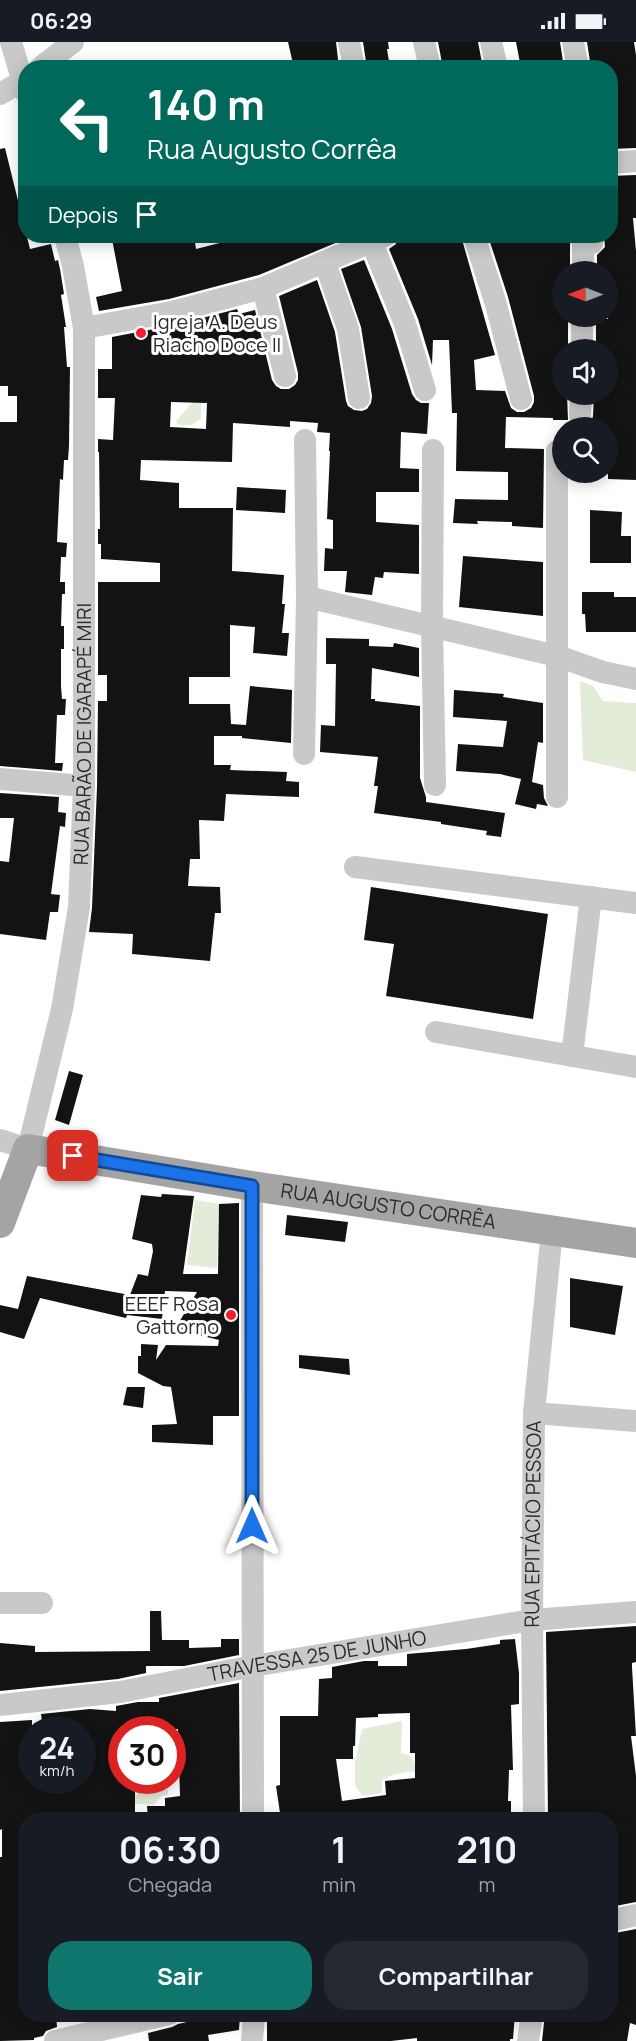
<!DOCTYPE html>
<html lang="pt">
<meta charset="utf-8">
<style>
:root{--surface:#171b24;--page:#242831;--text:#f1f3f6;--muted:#9ea1a6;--accent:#0f766e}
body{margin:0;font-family:Manrope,sans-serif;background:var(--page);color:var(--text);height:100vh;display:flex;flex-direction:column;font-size:22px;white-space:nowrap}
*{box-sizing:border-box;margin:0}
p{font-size:20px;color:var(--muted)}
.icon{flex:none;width:33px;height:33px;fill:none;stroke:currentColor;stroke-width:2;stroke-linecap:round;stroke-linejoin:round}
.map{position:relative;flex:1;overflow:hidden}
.panel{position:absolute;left:18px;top:1770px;width:600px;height:210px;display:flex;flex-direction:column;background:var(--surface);border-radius:24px;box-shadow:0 3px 15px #0003}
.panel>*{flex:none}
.banner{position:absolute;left:18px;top:18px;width:600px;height:183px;border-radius:24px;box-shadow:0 3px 15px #0003;background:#00695c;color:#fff;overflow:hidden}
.needle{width:39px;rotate:270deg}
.tools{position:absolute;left:552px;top:219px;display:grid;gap:12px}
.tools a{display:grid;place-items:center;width:66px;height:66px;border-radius:50%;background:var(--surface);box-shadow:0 3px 15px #0003;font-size:30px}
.speed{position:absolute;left:18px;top:1674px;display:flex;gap:12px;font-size:30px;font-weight:700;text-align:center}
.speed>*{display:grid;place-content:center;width:78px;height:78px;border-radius:50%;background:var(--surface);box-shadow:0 3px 15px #0003;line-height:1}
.speed small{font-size:15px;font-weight:400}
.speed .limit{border:9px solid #d22;background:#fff;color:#111}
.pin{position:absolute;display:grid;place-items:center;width:51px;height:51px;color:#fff;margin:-26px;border-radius:12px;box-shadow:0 3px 9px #0006}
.me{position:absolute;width:66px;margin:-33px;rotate:0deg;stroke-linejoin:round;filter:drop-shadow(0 0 4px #0008)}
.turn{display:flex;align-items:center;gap:21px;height:126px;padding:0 30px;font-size:27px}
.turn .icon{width:78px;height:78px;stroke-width:2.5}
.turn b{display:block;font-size:42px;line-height:51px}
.then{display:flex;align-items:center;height:57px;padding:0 30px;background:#0003;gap:12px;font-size:22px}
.eta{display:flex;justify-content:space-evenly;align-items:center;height:102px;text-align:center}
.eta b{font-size:36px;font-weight:700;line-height:42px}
.primary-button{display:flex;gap:12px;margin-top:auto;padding:12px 30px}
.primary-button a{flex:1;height:69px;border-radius:24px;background:var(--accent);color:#fff;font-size:24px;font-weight:700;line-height:69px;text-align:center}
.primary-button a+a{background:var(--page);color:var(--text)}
.status{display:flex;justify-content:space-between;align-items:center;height:42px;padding:0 30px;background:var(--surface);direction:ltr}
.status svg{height:16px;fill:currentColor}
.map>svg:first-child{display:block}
.green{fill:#e2ecd8}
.building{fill:#131313;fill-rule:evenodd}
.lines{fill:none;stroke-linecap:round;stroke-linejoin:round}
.minor{stroke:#c9c9c9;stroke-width:22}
.major{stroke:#a4a4a4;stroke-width:30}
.route-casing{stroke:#114b97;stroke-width:15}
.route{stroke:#1a73e8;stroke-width:10}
.poi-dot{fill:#f51c2b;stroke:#fff;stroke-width:2}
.labels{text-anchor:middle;stroke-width:6;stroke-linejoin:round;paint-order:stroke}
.poi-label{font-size:20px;fill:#2c2c2c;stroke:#fff;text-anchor:start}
.street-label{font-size:20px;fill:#2c2c2c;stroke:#fff}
</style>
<div class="status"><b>06:29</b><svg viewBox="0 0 49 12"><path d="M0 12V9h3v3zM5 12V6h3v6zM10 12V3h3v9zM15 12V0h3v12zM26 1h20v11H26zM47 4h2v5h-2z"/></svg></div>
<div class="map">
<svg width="636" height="1999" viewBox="0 0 636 1999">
<rect width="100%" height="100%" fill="#fff"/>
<g class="green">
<path d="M 202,336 L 201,376 L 192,383 L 178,383 L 176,379 L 193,360 Z"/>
<path d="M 580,639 L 593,644 L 603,659 L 636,661 L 636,730 L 583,718 Z"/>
<path d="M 195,1158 L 219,1162 L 217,1226 L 187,1223 Z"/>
<path d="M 402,1679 L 401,1711 L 410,1714 L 420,1730 C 403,1729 397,1731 382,1738 L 382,1751 L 363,1754 L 355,1744 L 355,1720 L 362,1687 Z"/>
<path d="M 138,1739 L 168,1739 L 168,1753 L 161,1754 L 154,1763 L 124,1761 L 122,1754 L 137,1753 Z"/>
</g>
<g class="building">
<path d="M 288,0 L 336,0 L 339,26 L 294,26 Z"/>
<path d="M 363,0 L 388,0 L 389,7 L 387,7 L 390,26 L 367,26 Z"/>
<path d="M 438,0 L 478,0 L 483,26 L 443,26 Z"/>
<path d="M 516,0 L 560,0 L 564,26 L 521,26 Z"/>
<path d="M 587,0 L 634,0 L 636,13 L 636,106 L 610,107 L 610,26 L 591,26 Z"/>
<path d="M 5,106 L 30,207 L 51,202 L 55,219 L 58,218 L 60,227 L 64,252 L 61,253 L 66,285 L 64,285 L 67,325 L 70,325 L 69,404 L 68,418 L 64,418 L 63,438 L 60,437 L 57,500 L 67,501 L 66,515 L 61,515 L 60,540 L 65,540 L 65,552 L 62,552 L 61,584 L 64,584 L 64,607 L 61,607 L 61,644 L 62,657 L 66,657 L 65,673 L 57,673 L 55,721 L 63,721 L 62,729 L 0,724 L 0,380 L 17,380 L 17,354 L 8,354 L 8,344 L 0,344 L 0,107 Z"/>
<path d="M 636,133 L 636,176 L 633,176 L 636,209 L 636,438 L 608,437 L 608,386 L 584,386 L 591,381 L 593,374 L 594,352 L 608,352 L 608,308 L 596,308 L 596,277 L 608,277 L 608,230 L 597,230 L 597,213 L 605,205 L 604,194 L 610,194 L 610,134 Z"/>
<path d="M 130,194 L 194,194 L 196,207 L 243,195 L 244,197 L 268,194 L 352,194 L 259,233 L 169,257 L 99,269 L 96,255 L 122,249 L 112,197 Z"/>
<path d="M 398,194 L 461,194 L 495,313 L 474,318 L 476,348 L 505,349 L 511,366 L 517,370 L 524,370 L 531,366 L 534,360 L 534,354 L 508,255 L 488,194 L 574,194 L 570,202 L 570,230 L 562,230 L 562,274 L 568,274 L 568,308 L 562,308 L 562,352 L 567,352 L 568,378 L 553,378 L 553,376 L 506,375 L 505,406 L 544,407 L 543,486 L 512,484 L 512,480 L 477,479 L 478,482 L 453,481 L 455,457 L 508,458 L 508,430 L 456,429 L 457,371 L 452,371 L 449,298 L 433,298 L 432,323 L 418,277 L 389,207 L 396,202 Z"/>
<path d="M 364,218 L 392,287 L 412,352 L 416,358 L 421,361 L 429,361 L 427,392 L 401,390 L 400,426 L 419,427 L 419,450 L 376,450 L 376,480 L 419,483 L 419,532 L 384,530 L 383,536 L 375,535 L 372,553 L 345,550 L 347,529 L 324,529 L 325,506 L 333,507 L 333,478 L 327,477 L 330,409 L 329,409 L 330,391 L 317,390 L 318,381 L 290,379 L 290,385 L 233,381 L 232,420 L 141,418 L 140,438 L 179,441 L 179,466 L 233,466 L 232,529 L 284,533 L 282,562 L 285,562 L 282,591 L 289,591 L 287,614 L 253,611 L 255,585 L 230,583 L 230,635 L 189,635 L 189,662 L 230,662 L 231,682 L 246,683 L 250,644 L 292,648 L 291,701 L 242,696 L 242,694 L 214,694 L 214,723 L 231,723 L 230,728 L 287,730 L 286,739 L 299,740 L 299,755 L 226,752 L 224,779 L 199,778 L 200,817 L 190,817 L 188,844 L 220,845 L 221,871 L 215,871 L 210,919 L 132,912 L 133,892 L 89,890 L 92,866 L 97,745 L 98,659 L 107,659 L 107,633 L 98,633 L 98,540 L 160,540 L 160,521 L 101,517 L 101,502 L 98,502 L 98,487 L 100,487 L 99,410 L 98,410 L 98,397 L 113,398 L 115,356 L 98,356 L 98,327 L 112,327 L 112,295 L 175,283 L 237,267 L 239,272 L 255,268 L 272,338 L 276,344 L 281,347 L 289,347 L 295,343 L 298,338 L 298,331 L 279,254 L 317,238 L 335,290 L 346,359 L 348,364 L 354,368 L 362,369 L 367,367 L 371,361 L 372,354 L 361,285 L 341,227 ZM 171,360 L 207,361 L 206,387 L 170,385 Z"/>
<path d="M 237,445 L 286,448 L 285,471 L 236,468 Z"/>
<path d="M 590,468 L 622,470 L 621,494 L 631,494 L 631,521 L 590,521 Z"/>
<path d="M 463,514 L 543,520 L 543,574 L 459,565 Z"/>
<path d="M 582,550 L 614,550 L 614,555 L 636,555 L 636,590 L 586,590 L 585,572 L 582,572 Z"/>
<path d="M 326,596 L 369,597 L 369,604 L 393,605 L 394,601 L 419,606 L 419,635 L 372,626 L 371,657 L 375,657 L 375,659 L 420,664 L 420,736 L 426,755 L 426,760 L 505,771 L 501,795 L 486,793 L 487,789 L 441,782 L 441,780 L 374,771 L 378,744 L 374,744 L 378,715 L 320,710 L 321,683 L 335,684 L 336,622 L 326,622 Z"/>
<path d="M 454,648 L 504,652 L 503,655 L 543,661 L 543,701 L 538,700 L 532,740 L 543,743 L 544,756 L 548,764 L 537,762 L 536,767 L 515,762 L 521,737 L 500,732 L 456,729 L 458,702 L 503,705 L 507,679 L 453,675 Z"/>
<path d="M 0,751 L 59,755 L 58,770 L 66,771 L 65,785 L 60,784 L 51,852 L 60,853 L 58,870 L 50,870 L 46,898 L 0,892 L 0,819 L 9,820 L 14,776 L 0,776 Z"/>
<path d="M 371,845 L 548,872 L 533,977 L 386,954 L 394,902 L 364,898 Z"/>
<path d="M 69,1029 L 83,1033 L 69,1083 L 55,1078 Z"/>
<path d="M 162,1152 L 194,1154 L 183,1232 L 218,1232 L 219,1162 L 239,1161 L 239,1374 L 213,1374 L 213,1403 L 152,1400 L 152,1383 L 177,1382 L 171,1345 L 163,1344 L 138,1331 L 138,1314 L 141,1314 L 141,1302 L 158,1303 L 156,1318 L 166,1303 L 218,1304 L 219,1298 L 175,1287 L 197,1250 L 165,1249 L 162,1277 L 127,1273 L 126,1276 L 40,1256 L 24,1297 L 0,1290 L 0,1263 L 18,1267 L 27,1234 L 130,1253 L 138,1232 L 148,1234 L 153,1209 L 152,1202 L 132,1197 L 141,1153 L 161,1155 Z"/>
<path d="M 287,1173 L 348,1180 L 345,1200 L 285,1193 Z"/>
<path d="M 570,1236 L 623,1244 L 615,1293 L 570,1285 Z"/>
<path d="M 299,1313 L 349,1317 L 350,1333 L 299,1326 Z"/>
<path d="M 127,1345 L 145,1345 L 143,1366 L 123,1363 Z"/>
<path d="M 150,1569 L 161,1569 L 162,1598 L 189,1598 L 189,1606 L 221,1605 L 221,1597 L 239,1597 L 239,1613 L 184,1624 L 146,1624 L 146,1631 L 118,1637 L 0,1649 L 0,1601 L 35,1604 L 35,1610 L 150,1609 Z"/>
<path d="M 636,1584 L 636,1620 L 632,1621 L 632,1625 L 636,1694 L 631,1694 L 636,1734 L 636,1860 L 610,1865 L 610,1778 L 548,1778 L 546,1590 Z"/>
<path d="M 515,1597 L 519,1631 L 519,1662 L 511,1663 L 513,1728 L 509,1728 L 508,1759 L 511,1759 L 511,1778 L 355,1778 L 354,1773 L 311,1778 L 288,1778 L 287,1770 L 280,1771 L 276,1744 L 280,1743 L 280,1674 L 318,1674 L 319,1637 L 332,1636 L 332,1625 L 364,1619 L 378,1619 L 378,1624 L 407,1624 L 407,1612 L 466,1607 L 493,1603 L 500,1602 L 500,1598 ZM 410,1671 L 410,1711 L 415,1711 L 415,1736 L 385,1739 L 386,1753 L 342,1759 L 336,1717 L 353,1717 L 353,1704 L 355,1704 L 356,1676 L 378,1675 L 378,1672 Z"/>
<path d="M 239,1641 L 240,1778 L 148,1778 L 147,1764 L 165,1764 L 165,1756 L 180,1754 L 178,1687 L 122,1688 L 122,1738 L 135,1738 L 135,1775 L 120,1775 L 120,1778 L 26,1778 L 26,1972 L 56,1972 L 57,1985 L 46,1989 L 43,1994 L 34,1996 L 34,1998 L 0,1999 L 0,1815 L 2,1815 L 2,1787 L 0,1788 L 0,1680 L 32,1678 L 32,1738 L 82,1738 L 83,1736 L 87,1736 L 87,1706 L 82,1707 L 82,1688 L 43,1688 L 41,1672 L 90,1667 L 116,1669 L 116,1664 L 138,1660 L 159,1660 L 159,1656 Z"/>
<path d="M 636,1887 L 636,1983 L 630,1981 L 627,1999 L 542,1999 L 545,1972 L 610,1972 L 610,1892 Z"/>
<path d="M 223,1972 L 240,1972 L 239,1988 L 208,1993 L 209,1999 L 149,1999 L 148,1991 L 172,1985 L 178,1982 Z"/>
<path d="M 267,1972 L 515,1972 L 513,1997 L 510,1997 L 510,1999 L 417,1999 L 417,1996 L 391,1999 L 267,1999 Z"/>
</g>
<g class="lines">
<g class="minor">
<path d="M 11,0 L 26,51"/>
<path d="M 349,0 L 354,26"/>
<path d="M 424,0 L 430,26"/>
<path d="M 491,0 L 497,26"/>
<path d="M 573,0 L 578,26"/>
<path d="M 40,26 L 73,0"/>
<path d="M 0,52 L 26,37"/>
<path d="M 610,121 L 636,119"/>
<path d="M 474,194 L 495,259 L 521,357"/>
<path d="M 372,201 L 405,282 L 425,348"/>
<path d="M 325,221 L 348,287 L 359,356"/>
<path d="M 583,230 L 583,203 L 592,201 L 590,194"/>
<path d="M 263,246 L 285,334"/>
<path d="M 84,286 L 172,270 L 263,246 L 385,194"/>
<path d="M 582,308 L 582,274"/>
<path d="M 580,373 L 581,352"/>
<path d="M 433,408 L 432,586 L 435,743"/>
<path d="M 557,409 L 557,755"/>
<path d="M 307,555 L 557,614 L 603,630 L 636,637"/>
<path d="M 304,712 L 307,555 L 305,398"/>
<path d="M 0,737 L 84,744"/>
<path d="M 355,825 L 636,861"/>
<path d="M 436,990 L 636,1025"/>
<path d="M 572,1014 L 591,855"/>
<path id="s1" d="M 0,1098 L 28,1107 L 62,967 L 79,865 L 84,744 L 84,286 L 73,224 L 65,194"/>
<path d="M 252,1144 L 253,1778"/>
<path d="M 534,1371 L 636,1379"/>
<path d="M 0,1561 L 42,1561"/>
<path id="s2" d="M 0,1663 L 120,1650 L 253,1624 L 532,1578 L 636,1570"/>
<path id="s3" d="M 534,1778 L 532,1578 L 534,1371 L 552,1189"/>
<path d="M 610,1879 L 636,1873"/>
<path d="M 55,1999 L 169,1972"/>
<path d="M 252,1999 L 254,1972"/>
<path d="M 528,1999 L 532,1972"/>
</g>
<path class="major" id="s4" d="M 0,1181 L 28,1107 L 252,1144 L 636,1201"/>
</g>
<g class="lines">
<defs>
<path id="route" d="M 73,1114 L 252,1144 L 252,1484"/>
</defs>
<use href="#route" class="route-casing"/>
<use href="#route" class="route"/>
</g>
<g class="poi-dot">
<circle cx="141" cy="291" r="6"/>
<circle cx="231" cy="1273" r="6"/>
</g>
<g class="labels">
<g class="poi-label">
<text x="153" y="287">Igreja A. Deus<tspan x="153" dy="23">Riacho Doce II</tspan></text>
<text x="219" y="1269" text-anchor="end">EEEF Rosa<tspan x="219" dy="23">Gattorno</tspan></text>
</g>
<g class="street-label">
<text dy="7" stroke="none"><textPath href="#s1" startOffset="450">RUA BARÃO DE IGARAPÉ MIRI</textPath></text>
<text dy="7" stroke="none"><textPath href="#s4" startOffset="444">RUA AUGUSTO CORRÊA</textPath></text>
<text dy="7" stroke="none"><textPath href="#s3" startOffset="296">RUA EPITÁCIO PESSOA</textPath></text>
<text dy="7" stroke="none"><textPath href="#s2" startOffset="321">TRAVESSA 25 DE JUNHO</textPath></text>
</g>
</g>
</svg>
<div class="tools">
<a><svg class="needle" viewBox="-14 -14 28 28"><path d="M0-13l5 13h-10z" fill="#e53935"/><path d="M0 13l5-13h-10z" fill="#9ea1a6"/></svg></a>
<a><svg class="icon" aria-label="sound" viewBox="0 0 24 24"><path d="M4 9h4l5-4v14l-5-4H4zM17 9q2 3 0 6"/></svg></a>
<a><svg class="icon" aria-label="search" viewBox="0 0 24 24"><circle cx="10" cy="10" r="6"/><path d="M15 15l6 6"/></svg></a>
</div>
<div class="speed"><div>24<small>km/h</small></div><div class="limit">30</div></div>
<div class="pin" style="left:73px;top:1114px;background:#d93025"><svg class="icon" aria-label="arrive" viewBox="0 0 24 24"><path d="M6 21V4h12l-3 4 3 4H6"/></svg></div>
<svg class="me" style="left:252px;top:1484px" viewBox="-20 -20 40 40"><path d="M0-17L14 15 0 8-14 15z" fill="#1a73e8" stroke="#fff" stroke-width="4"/></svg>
<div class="banner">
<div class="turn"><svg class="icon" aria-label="left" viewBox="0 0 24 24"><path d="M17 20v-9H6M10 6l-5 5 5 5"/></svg><div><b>140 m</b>Rua Augusto Corrêa</div></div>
<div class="then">Depois<svg class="icon" aria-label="arrive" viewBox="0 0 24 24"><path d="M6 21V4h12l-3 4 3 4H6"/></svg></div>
</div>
<section class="panel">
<div class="eta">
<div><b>06:30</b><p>Chegada</p></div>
<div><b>1</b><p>min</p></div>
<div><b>210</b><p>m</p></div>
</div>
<div class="primary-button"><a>Sair</a><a>Compartilhar</a></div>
</section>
</div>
